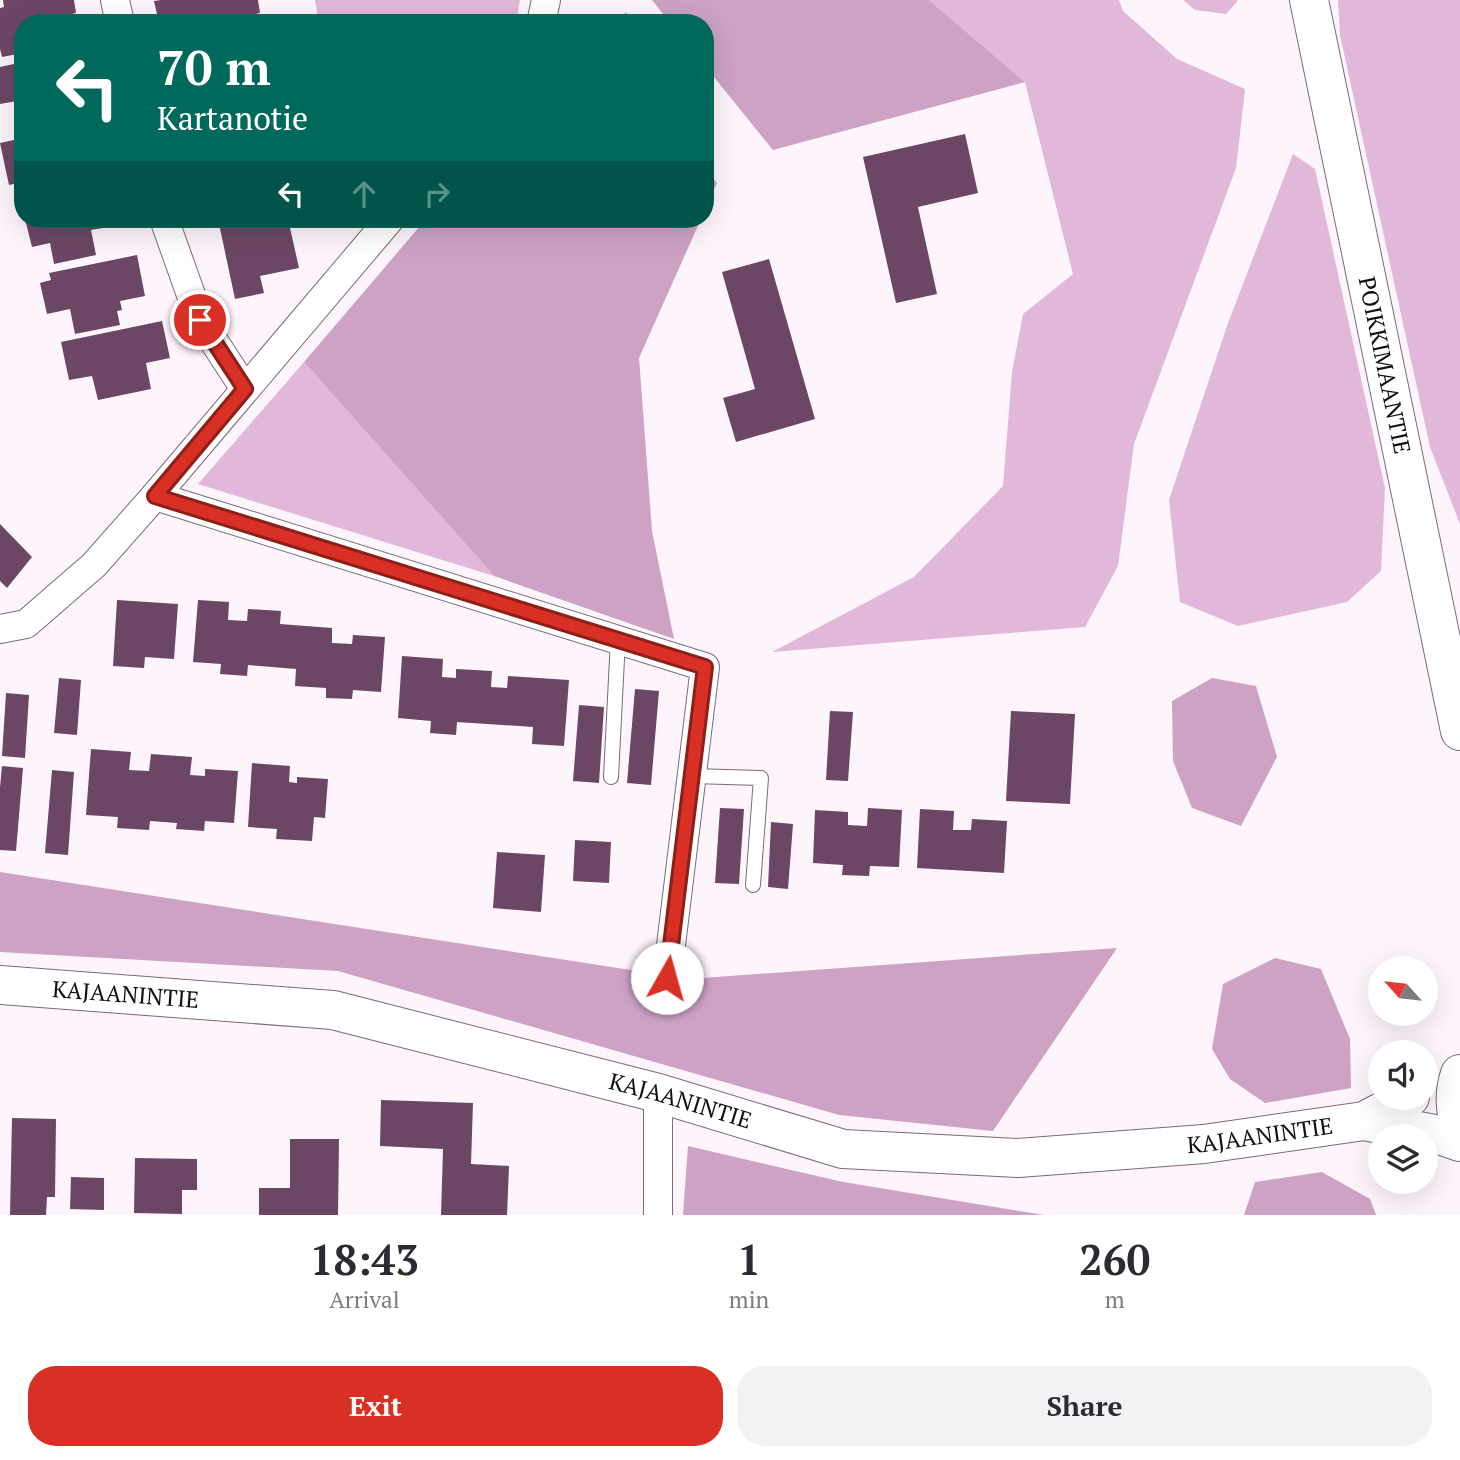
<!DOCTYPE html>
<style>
:root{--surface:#fff;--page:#f2f2f3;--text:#2b2b33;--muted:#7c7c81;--accent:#d93025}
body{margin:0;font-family:"PT Serif",serif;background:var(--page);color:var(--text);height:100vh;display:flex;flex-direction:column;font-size:26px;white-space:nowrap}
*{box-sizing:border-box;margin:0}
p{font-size:23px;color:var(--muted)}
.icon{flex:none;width:38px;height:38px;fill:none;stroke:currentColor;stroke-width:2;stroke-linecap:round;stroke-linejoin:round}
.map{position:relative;height:1215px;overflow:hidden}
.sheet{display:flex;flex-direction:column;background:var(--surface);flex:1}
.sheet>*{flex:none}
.banner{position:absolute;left:14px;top:14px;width:700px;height:214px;border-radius:28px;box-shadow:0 7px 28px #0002;background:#00695c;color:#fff;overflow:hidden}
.needle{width:46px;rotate:297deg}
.controls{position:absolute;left:1368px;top:956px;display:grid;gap:14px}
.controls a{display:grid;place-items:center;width:70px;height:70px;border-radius:50%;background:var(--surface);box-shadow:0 7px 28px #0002;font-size:35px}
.pin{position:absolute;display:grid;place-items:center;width:60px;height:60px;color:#fff;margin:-30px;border:4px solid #fff;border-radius:50%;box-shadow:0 2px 7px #0007}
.me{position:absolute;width:77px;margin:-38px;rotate:7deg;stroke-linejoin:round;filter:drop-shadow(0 0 5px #0008)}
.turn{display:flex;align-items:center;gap:24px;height:147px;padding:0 28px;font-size:32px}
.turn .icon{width:91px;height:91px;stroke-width:2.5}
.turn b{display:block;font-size:49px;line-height:60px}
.lanes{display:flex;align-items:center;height:66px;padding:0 28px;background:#0003;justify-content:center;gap:35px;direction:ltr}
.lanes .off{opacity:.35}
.eta{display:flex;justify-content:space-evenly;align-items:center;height:119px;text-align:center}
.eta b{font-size:42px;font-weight:700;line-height:49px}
.button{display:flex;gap:14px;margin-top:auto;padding:14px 28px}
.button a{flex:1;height:80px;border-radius:28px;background:var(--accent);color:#fff;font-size:28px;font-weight:700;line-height:80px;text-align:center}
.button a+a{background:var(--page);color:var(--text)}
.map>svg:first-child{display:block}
.green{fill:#e1b8d9}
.forest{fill:#cda2c5}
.building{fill:#6c4765}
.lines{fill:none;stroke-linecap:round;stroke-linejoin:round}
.service-casing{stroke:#7a6b77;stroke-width:16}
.minor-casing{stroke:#7a6b77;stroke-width:30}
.secondary-casing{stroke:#7a6b77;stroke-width:40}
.primary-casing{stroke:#7a6b77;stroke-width:40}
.service{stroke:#fff;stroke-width:14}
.minor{stroke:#fff;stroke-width:28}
.secondary{stroke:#fff;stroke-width:38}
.primary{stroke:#fff;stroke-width:38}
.route-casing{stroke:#8d1f18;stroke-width:18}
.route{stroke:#d93025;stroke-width:12}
.labels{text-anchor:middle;stroke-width:7;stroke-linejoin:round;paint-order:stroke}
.street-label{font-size:23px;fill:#120d11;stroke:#fff}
</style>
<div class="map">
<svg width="1460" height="1215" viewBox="0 0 1460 1215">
<rect width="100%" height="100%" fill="#fef4fc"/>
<g class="green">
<path d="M 315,0 L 520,0 L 516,23 L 319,23 Z"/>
<path d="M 929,0 L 1119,0 L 1123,11 L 1177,59 L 1245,89 L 1236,168 L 1134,444 L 1118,566 L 1085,627 L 772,652 L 914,577 L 1003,486 L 1012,372 L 1023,314 L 1073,274 L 1025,82 Z"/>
<path d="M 1183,0 L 1237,0 L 1237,2 L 1226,14 L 1195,10 Z"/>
<path d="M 1338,0 L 1460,0 L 1460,524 L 1430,447 L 1340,35 Z"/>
<path d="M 1293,154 L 1315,169 L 1385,488 L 1381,571 L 1347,602 L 1238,626 L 1180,602 L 1169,500 L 1228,323 Z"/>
<path d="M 304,362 L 494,576 L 198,484 Z"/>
</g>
<g class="forest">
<path d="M 652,0 L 929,0 L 1025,82 L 773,150 L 705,66 L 705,23 L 670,23 Z"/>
<path d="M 705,169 L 717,183 L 705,209 Z"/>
<path d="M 426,219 L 701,219 L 639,358 L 652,531 L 674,639 L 494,576 L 304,362 Z"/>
<path d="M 1212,678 L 1256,686 L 1277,757 L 1241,826 L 1192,808 L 1173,761 L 1172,701 Z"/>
<path d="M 0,872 L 689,979 L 1117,948 L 993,1131 L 839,1115 L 338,971 L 0,952 Z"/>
<path d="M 1275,958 L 1321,969 L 1350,1039 L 1351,1088 L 1265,1103 L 1230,1079 L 1212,1049 L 1223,984 Z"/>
<path d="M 688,1146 L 843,1182 L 1044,1215 L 683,1215 Z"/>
<path d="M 1322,1172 L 1370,1199 L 1376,1215 L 1244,1215 L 1255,1182 Z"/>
</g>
<g class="building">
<path d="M 3,0 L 74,0 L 76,13 L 39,21 L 39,23 L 23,23 L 23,53 L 2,57 L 0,49 L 0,8 L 4,7 Z"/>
<path d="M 161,0 L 258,0 L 260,13 L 228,20 L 229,23 L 159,23 L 154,1 Z"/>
<path d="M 626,13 L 632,23 L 610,23 Z"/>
<path d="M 23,62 L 23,123 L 22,123 L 17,101 L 0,104 L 0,67 Z"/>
<path d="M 965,134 L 978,193 L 918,207 L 937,294 L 896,303 L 863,157 Z"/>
<path d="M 23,138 L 23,182 L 9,185 L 0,143 Z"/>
<path d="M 25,219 L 112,219 L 114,226 L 91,230 L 96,255 L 54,264 L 50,243 L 32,247 Z"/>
<path d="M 218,219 L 288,219 L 299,268 L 260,276 L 264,293 L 235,299 Z"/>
<path d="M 137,255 L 145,296 L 120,301 L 122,310 L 117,311 L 120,325 L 75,334 L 70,309 L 47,314 L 40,283 L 51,280 L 49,273 Z"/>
<path d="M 769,259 L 815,419 L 736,442 L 723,398 L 755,389 L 722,272 Z"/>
<path d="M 162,321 L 170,358 L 146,363 L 151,389 L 98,400 L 92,376 L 69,380 L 61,342 Z"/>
<path d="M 0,524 L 32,557 L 7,588 L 0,581 Z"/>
<path d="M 117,600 L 178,604 L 174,659 L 145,657 L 144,668 L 113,666 Z"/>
<path d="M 198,600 L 229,602 L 228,620 L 247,621 L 248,609 L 281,611 L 280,624 L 332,628 L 332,643 L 352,644 L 353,635 L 385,637 L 381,692 L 353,690 L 352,699 L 326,698 L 326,688 L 295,686 L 296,669 L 248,665 L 247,676 L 220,674 L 221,664 L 193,662 Z"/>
<path d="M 402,656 L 443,659 L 442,677 L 456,678 L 456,669 L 492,671 L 491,687 L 507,688 L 508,676 L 569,680 L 564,746 L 532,744 L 533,727 L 457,722 L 456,735 L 430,733 L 431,721 L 398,718 Z"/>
<path d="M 59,678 L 81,680 L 77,735 L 54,733 Z"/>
<path d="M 635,689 L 659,691 L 651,785 L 627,783 Z"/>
<path d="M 6,693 L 29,695 L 25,758 L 2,756 Z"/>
<path d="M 579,705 L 604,707 L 599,783 L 573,781 Z"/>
<path d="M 830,711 L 853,712 L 848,781 L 826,780 Z"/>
<path d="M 1011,711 L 1075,714 L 1070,804 L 1006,801 Z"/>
<path d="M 91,749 L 131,752 L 129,770 L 149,771 L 151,754 L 192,757 L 190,775 L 205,776 L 205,769 L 238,771 L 234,823 L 205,821 L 204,831 L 176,829 L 177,823 L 150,821 L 149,830 L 117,828 L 118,817 L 86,815 Z"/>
<path d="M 252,763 L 290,766 L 289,782 L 297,783 L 297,777 L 328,779 L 325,818 L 314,817 L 312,841 L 276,839 L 277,829 L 248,827 Z"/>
<path d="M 2,766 L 23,768 L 16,851 L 0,850 L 0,787 Z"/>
<path d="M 52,770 L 74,772 L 68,855 L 45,853 Z"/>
<path d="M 720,808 L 744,809 L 739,884 L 715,883 Z"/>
<path d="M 868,808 L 902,810 L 899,867 L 870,866 L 869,876 L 842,875 L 843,865 L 813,863 L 815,810 L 848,812 L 848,825 L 867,826 Z"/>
<path d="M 920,809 L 954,811 L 953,830 L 971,830 L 972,819 L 1007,821 L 1004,873 L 917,868 Z"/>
<path d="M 771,822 L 793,824 L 788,889 L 768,887 Z"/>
<path d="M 575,840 L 611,842 L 609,883 L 573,881 Z"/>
<path d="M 497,852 L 545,855 L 541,912 L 493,908 Z"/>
<path d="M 381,1100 L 473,1103 L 471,1164 L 509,1166 L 507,1215 L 441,1215 L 443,1149 L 380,1146 Z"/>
<path d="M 12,1118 L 56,1119 L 55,1197 L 47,1197 L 46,1215 L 10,1215 Z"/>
<path d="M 290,1139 L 339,1139 L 338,1215 L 259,1215 L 259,1188 L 290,1188 Z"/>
<path d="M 135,1158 L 197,1159 L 197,1190 L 182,1190 L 182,1214 L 134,1213 Z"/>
<path d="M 71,1177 L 104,1178 L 104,1210 L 70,1209 Z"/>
</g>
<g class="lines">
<defs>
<g id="service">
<path d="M 692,776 L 761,778 L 753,885"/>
<path d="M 611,777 L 618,639"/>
</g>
<g id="minor">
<path d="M 115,0 L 120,23"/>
<path d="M 541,23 L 546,0"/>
<path d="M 164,219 L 200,320 L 245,389"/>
<path d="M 155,496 L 705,667 L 667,978"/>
<path d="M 0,629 L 26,624 L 94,565 L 155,496 L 390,219"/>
<path d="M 658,1215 L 658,1093"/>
</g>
<g id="secondary">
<path id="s1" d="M 0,985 L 333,1010 L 658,1093 L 843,1149 L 1018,1158 L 1204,1144 L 1364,1121 L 1410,1097"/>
<path d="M 1364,1121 L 1440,1135 L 1460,1142"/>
</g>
<g id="primary">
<path id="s2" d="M 1309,0 L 1460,731"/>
<path d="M 1460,1074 C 1454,1091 1454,1107 1460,1125"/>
</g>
</defs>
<use href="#service" class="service-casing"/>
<use href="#minor" class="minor-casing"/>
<use href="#secondary" class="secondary-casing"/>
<use href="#primary" class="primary-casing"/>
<use href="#service" class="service"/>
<use href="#minor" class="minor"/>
<use href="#secondary" class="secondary"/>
<use href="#primary" class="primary"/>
</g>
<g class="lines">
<defs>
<path id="route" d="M 200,320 L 245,389 L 155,496 L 705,667 L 667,978"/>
</defs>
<use href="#route" class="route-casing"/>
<use href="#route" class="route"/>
</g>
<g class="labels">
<g class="street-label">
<text dy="8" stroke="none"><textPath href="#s2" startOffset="373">POIKKIMAANTIE</textPath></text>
<text dy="8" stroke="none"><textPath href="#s1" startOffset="126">KAJAANINTIE</textPath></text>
<text dy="8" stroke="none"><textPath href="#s1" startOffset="693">KAJAANINTIE</textPath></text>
<text dy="8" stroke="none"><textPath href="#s1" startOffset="1281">KAJAANINTIE</textPath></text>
</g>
</g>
</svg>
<div class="controls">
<a><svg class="needle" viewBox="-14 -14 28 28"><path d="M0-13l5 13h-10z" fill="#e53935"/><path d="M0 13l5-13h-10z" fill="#7c7c81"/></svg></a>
<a><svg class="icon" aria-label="sound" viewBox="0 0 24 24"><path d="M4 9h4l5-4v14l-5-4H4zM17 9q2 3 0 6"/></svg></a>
<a><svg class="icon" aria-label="layers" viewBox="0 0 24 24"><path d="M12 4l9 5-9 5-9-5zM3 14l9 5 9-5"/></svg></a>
</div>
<div class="pin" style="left:200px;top:320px;background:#d93025"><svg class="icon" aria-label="arrive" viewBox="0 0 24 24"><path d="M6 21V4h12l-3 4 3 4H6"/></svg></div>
<svg class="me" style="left:667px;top:978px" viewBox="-20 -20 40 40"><circle r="19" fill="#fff"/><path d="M0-13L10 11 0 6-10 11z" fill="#d93025"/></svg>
<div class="banner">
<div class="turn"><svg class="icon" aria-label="left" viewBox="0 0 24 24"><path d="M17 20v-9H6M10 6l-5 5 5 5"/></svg><div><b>70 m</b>Kartanotie</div></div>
<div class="lanes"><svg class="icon" aria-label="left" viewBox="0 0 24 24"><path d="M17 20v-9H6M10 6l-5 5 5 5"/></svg><svg class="icon off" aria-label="ahead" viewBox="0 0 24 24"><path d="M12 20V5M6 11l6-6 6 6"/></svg><svg class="icon off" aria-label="right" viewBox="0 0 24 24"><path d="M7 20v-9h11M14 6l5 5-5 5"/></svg></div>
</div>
</div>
<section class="sheet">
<div class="eta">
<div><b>18:43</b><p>Arrival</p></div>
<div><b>1</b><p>min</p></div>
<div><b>260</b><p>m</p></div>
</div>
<div class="button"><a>Exit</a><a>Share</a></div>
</section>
